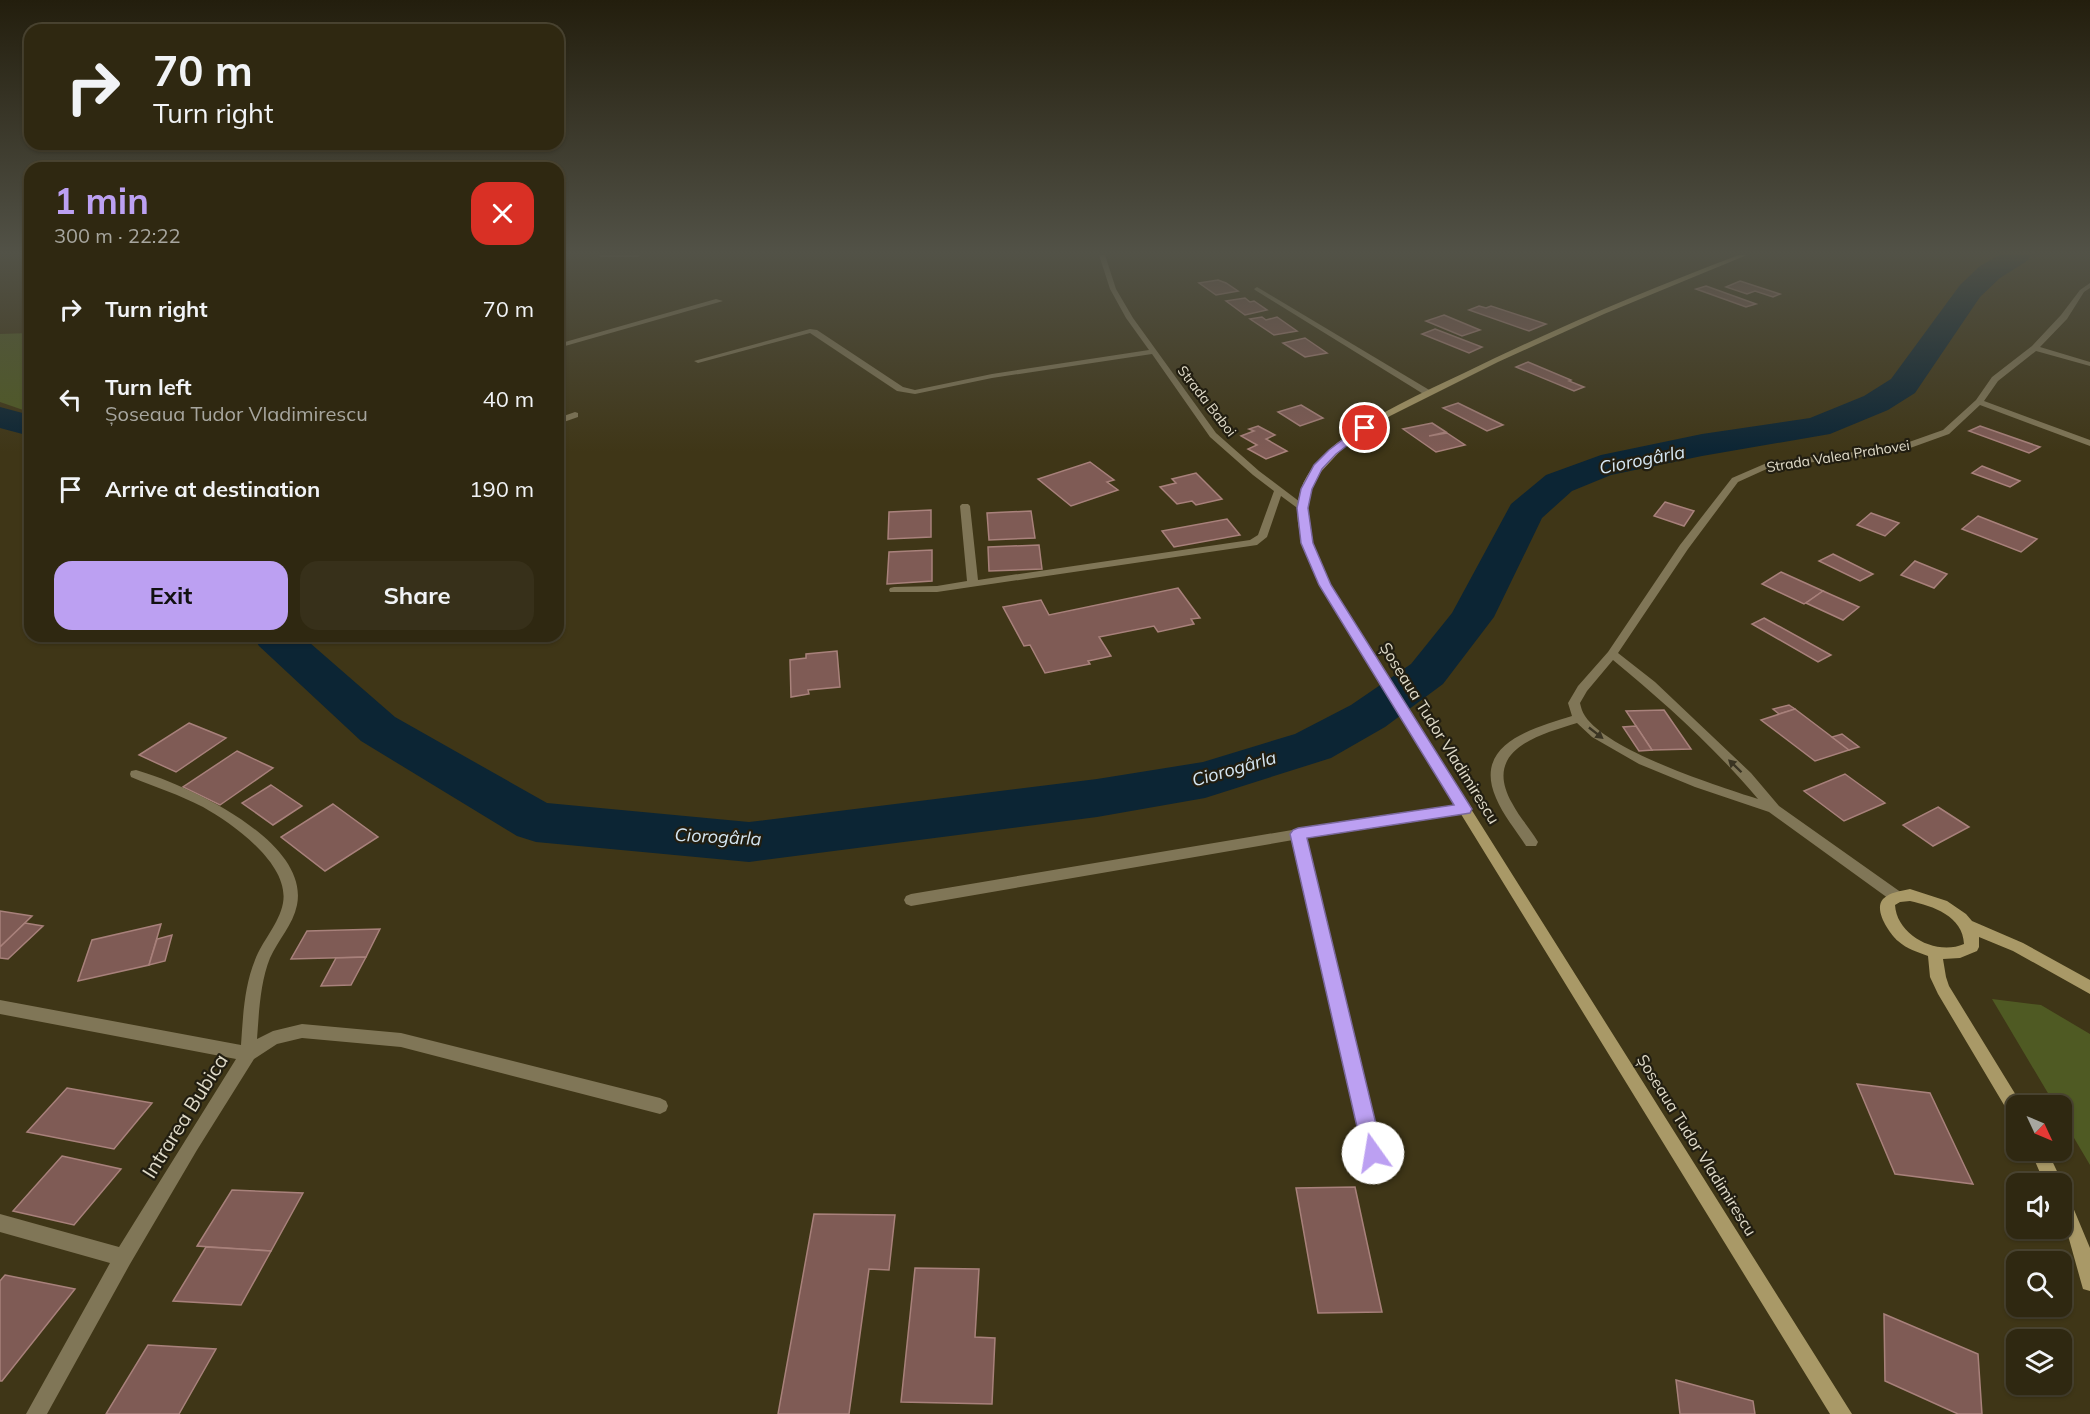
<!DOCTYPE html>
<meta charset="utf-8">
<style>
:root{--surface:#2f2811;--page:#37301a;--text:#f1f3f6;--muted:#a7a69f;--line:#4a4431;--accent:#bca0f2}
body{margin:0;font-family:Mulish,sans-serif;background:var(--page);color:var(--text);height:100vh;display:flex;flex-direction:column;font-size:22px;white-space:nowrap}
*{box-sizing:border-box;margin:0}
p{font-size:20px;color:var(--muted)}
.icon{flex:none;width:33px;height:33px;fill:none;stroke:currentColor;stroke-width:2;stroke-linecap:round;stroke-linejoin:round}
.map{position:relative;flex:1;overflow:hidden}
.drawer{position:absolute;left:24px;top:162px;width:540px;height:480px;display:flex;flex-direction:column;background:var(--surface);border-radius:18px;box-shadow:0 2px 4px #0004,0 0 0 2px var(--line)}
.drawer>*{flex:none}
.guide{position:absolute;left:24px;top:24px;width:540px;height:126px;border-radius:18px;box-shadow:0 2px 4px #0004,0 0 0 2px var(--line);background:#2f2811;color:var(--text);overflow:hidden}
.needle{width:39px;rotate:134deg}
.buttons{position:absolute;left:2006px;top:1095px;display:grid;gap:12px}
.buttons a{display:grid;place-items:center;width:66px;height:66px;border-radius:12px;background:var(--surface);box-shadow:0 2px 4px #0004,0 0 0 2px var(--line);font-size:30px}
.pin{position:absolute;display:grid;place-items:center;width:51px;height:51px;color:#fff;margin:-26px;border:3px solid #fff;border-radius:50%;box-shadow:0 2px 6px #0007}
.me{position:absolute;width:66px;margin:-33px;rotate:347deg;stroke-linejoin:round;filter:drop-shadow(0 0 4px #0008)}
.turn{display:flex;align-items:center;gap:21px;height:126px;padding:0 30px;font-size:27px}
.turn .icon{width:78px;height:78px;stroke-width:2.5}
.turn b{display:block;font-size:42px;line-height:51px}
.round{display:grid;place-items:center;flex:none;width:63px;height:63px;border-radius:18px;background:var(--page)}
.summary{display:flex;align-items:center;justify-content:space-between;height:102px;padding:0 30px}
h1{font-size:36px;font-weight:700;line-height:45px;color:var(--accent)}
.primary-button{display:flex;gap:12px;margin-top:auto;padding:12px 30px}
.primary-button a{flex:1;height:69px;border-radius:18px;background:var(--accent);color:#111;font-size:24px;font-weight:700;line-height:69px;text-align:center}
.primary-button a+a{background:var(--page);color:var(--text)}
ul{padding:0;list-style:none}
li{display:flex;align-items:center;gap:18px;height:90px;padding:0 30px}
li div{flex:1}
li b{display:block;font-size:22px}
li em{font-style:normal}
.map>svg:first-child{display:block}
.green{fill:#4f5a23}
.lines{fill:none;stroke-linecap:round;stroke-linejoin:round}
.river{fill:#0c2534;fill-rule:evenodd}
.building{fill:#7f5b55;stroke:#a8817b;stroke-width:1.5}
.lane{fill:#807657;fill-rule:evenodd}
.street{fill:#807657;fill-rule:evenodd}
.secondary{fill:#a99967;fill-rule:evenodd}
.oneway{fill:#3a3422}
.route{fill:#bca0f2;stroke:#7a689d;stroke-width:1.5}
.labels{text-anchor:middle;stroke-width:4.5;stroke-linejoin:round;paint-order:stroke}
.far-street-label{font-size:14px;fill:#e0dbc9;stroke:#221e11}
.street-label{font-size:16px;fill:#e0dbc9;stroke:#221e11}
.water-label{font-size:18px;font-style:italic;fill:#d4e6f3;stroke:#221e11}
.near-street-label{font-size:20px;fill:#e0dbc9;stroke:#221e11}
</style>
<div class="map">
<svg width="2090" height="1414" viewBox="0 0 2090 1414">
<rect width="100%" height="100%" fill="#3f3617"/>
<g class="green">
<path d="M 30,333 L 30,411 L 29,412 L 0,402 L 0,334 Z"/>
<path d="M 1992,999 L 2041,1005 L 2090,1034 L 2090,1165 L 2061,1116 L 2061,1106 L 2055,1105 Z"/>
</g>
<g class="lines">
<g class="river">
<path d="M 2000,255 L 2031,255 L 2027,261 L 2000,278 L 1980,297 L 1915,393 L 1888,410 L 1830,434 L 1702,456 L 1611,475 L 1572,491 L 1542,518 L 1494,617 L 1443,684 L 1385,727 L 1331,758 L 1205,798 L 1097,817 L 749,862 L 536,842 L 517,836 L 361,741 L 259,646 L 253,636 L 302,636 L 395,717 L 547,803 L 749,822 L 1097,779 L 1203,762 L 1295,734 L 1351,705 L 1411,664 L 1452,613 L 1511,504 L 1546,475 L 1601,455 L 1702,434 L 1810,418 L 1864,396 L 1891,379 L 1960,285 L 1980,266 Z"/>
<path d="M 0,407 L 30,415 L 30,436 L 0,428 Z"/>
</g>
</g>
<g class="building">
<path d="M 1218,280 L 1226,283 L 1238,291 L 1216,295 L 1199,283 Z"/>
<path d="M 1740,281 L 1780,294 L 1773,297 L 1755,291 L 1747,294 L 1726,287 Z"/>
<path d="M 1706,286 L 1756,304 L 1746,307 L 1696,289 Z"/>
<path d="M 1245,298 L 1250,302 L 1254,301 L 1267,310 L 1245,315 L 1226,301 Z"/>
<path d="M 1479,306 L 1486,308 L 1491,306 L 1546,324 L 1529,331 L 1469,310 Z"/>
<path d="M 1444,315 L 1480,330 L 1462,336 L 1426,321 Z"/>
<path d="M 1262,317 L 1266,320 L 1277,317 L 1297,331 L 1274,335 L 1250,319 Z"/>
<path d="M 1435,329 L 1482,347 L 1469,353 L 1422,334 Z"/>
<path d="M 1305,338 L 1327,353 L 1305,357 L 1283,343 Z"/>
<path d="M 1528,362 L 1571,380 L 1569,381 L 1584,387 L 1574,391 L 1516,367 Z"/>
<path d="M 1458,403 L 1503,425 L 1487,431 L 1443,408 Z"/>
<path d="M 1301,405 L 1323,418 L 1300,426 L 1278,412 Z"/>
<path d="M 1432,423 L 1446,432 L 1429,436 L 1447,433 L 1465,445 L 1436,452 L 1403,429 Z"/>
<path d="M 1258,426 L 1275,435 L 1266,439 L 1287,451 L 1266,459 L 1248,449 L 1257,445 L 1241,436 L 1254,431 L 1249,429 Z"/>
<path d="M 1980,426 L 2040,447 L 2029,453 L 1969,431 Z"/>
<path d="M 1090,462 L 1114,480 L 1107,482 L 1118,490 L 1071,506 L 1038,479 Z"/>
<path d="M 1982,466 L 2020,481 L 2010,487 L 1972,473 Z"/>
<path d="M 1196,473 L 1222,499 L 1196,505 L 1192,501 L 1177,504 L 1160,487 L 1176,483 L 1172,479 Z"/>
<path d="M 1665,502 L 1694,511 L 1684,526 L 1654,516 Z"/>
<path d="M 931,510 L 931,537 L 888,539 L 889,512 Z"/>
<path d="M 1031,511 L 1035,538 L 989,540 L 987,513 Z"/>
<path d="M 1871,513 L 1899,523 L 1885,536 L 1857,525 Z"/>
<path d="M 1978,516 L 2037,539 L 2021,552 L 1962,529 Z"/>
<path d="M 1227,519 L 1240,535 L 1174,547 L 1162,531 Z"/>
<path d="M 1039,545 L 1042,569 L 989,571 L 988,547 Z"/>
<path d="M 932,550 L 932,581 L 887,584 L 889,552 Z"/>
<path d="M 1833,554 L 1873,574 L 1860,581 L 1819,561 Z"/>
<path d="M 1915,561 L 1947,574 L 1934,588 L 1901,575 Z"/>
<path d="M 1781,572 L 1823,591 L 1804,604 L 1762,584 Z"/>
<path d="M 1178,588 L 1200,618 L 1191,619 L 1194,624 L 1158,632 L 1154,626 L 1099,637 L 1111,656 L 1088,661 L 1090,664 L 1045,673 L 1030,645 L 1024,646 L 1003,607 L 1041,600 L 1049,615 Z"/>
<path d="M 1823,591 L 1859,607 L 1843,620 L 1806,603 Z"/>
<path d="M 1764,618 L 1831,655 L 1818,662 L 1752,624 Z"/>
<path d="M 837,651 L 840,687 L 808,690 L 809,694 L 791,697 L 790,660 L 806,658 L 806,654 Z"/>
<path d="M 1789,705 L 1795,709 L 1779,714 L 1773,709 Z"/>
<path d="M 1795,709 L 1832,737 L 1849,750 L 1815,761 L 1761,720 Z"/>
<path d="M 1664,710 L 1691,749 L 1652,750 L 1626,711 Z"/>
<path d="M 189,723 L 226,738 L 176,772 L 139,755 Z"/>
<path d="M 1636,726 L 1652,750 L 1639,751 L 1623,727 Z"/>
<path d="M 1842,734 L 1859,747 L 1849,750 L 1832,737 Z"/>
<path d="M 237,751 L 273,768 L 220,805 L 183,787 Z"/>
<path d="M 1845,774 L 1885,803 L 1844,821 L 1804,791 Z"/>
<path d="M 271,785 L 302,806 L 273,825 L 242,803 Z"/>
<path d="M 333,804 L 378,837 L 325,871 L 281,837 Z"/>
<path d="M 1938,807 L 1969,827 L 1933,846 L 1903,825 Z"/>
<path d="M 0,911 L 32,916 L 0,947 Z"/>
<path d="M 25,923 L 43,926 L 8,959 L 0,958 L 0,947 Z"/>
<path d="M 161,924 L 149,965 L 78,981 L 92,940 Z"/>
<path d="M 380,929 L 366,957 L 291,959 L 307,931 Z"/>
<path d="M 172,935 L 165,961 L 149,965 L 157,939 Z"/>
<path d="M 366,957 L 351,985 L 321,986 L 336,958 Z"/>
<path d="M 1857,1084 L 1930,1093 L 1973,1184 L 1895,1174 Z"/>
<path d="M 67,1088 L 152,1103 L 114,1149 L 27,1132 Z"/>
<path d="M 62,1156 L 121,1169 L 74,1225 L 13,1211 Z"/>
<path d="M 1355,1187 L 1382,1312 L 1318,1313 L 1296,1188 Z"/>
<path d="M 232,1190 L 303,1193 L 271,1251 L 197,1246 Z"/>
<path d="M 814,1214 L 895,1215 L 889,1270 L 869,1269 L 849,1414 L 778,1414 Z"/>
<path d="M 206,1247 L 271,1251 L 241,1305 L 173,1301 Z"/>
<path d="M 915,1268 L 979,1269 L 975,1337 L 995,1338 L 992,1404 L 901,1402 Z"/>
<path d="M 5,1275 L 75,1289 L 2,1381 L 0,1381 L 0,1281 Z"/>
<path d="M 1884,1314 L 1978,1354 L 1982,1414 L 1958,1414 L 1885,1381 Z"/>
<path d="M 148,1345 L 216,1349 L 179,1414 L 106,1414 Z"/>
<path d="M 1676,1380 L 1753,1401 L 1755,1414 L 1680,1414 Z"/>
</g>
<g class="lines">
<path class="lane" d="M 716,299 L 723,301 L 558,348 L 558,344 Z"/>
<g class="street">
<path d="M 598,255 L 641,255 L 638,257 L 601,257 Z"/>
<path d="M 1099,255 L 1105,255 L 1116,289 L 1133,318 L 1216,433 L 1259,471 L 1308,508 L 1306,510 L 1300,510 L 1281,496 L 1267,537 L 1257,545 L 937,592 L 890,592 L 889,590 L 890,588 L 894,587 L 937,586 L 967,581 L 960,506 L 962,504 L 968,504 L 970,506 L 978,580 L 1250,540 L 1258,535 L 1274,491 L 1253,475 L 1210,437 L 1152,354 L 992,378 L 915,394 L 897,391 L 810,333 L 698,363 L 694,361 L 810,329 L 817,330 L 903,387 L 915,390 L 992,374 L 1149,350 L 1126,318 L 1110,289 Z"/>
<path d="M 2090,283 L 2090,288 L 2084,292 L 2067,319 L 2040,347 L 2090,362 L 2090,366 L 2036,351 L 1998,381 L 1984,401 L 2090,440 L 2090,446 L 1980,405 L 1949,434 L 1899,452 L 1771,467 L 1738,482 L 1688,549 L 1618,653 L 1655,682 L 1751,773 L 1779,806 L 1902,893 L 1904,897 L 1902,901 L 1897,903 L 1892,901 L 1769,812 L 1695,787 L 1639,764 L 1592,737 L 1577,723 C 1538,735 1482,750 1512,803 C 1519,817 1530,828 1538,842 L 1536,846 L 1526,846 C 1516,830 1503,815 1496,798 C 1472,743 1534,728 1572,716 L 1568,703 L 1578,686 L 1608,652 L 1680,545 L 1732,478 L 1769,462 L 1895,447 L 1943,430 L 1976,400 L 1992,377 L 2032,346 L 2061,315 L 2080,290 ZM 1613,660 C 1663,701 1717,750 1758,799 C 1717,786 1608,751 1585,716 C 1582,712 1581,707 1580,703 L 1587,691 Z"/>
<path d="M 1257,287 L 1431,391 L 1432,393 L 1425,395 L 1255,290 L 1254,289 Z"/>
<path d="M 575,412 L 578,413 L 578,417 L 558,424 L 558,418 Z"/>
<path d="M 136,770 C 185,784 310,840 297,905 C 293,925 278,940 270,958 C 260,983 259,1013 257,1039 L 273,1031 L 302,1024 L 401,1033 L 660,1098 L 666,1101 L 668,1106 L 666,1111 L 660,1114 L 401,1047 L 302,1038 L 277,1044 L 254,1059 L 197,1150 L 130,1264 L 47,1414 L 26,1414 L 110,1263 L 0,1232 L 0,1214 L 119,1247 L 236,1059 L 0,1014 L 0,1000 L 241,1045 C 243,1017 244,987 255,960 C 262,941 279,924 283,903 C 290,864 233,824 203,807 C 180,795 155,787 131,777 L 130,774 L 131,771 Z"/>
<path d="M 1465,804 L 1470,806 L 1472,809 L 1470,812 L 1306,838 L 1387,1176 L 1384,1182 L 1378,1185 L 1372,1182 L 1369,1176 L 1293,840 L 911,906 L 906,904 L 904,900 L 906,896 L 911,894 L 1298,829 Z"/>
</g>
<g class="secondary">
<path d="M 1739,255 L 1747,255 L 1604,314 L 1498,362 L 1390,416 L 1343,448 L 1318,475 L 1311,489 L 1308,501 L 1307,514 L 1311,538 L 1330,585 L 1852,1414 L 1830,1414 L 1320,585 C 1306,556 1290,522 1301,489 C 1307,471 1322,455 1337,443 C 1376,413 1420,394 1464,373 C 1554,329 1646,290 1739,255 Z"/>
<path d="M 1910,889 L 1947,901 L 1966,914 L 1972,921 L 2023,943 L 2090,980 L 2090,994 L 2013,951 L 1979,937 L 1979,947 L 1977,951 L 1960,958 L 1943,959 L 1946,977 L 1949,986 L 2022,1105 L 2016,1106 L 2016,1118 L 2010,1115 L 1938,994 L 1930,977 L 1928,956 C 1917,952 1907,949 1898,941 C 1890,934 1873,910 1883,899 C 1890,892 1901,891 1910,889 ZM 1910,901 C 1933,906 1963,916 1964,944 C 1937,956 1897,936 1895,905 L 1900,902 Z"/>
<path d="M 2030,1150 L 2047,1150 L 2063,1184 L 2061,1188 L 2061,1184 L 2045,1184 Z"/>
<path d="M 2061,1190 L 2067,1193 L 2090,1248 L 2090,1291 L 2083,1289 L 2081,1282 L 2069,1239 L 2061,1220 Z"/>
</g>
</g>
<defs><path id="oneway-solid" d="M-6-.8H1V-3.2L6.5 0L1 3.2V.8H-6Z" transform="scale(1.5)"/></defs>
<g class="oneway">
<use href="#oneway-solid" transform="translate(1596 733) rotate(38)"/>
<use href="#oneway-solid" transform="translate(1735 766) rotate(-136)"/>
</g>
<linearGradient id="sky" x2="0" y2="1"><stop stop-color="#231e0d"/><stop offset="0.56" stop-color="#525247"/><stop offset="1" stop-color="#525247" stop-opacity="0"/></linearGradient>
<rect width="2090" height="452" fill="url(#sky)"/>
<path class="route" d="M 1362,425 L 1370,428 L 1336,454 L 1322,469 L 1312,489 L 1308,508 L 1313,543 L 1331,585 L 1472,809 L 1470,813 L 1464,814 L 1307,838 L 1383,1153 L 1380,1160 L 1373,1162 L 1366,1160 L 1363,1153 L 1290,834 L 1293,830 L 1298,828 L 1454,805 L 1319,585 L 1301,543 L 1297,508 L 1301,489 L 1314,465 L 1329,450 Z"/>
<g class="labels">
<g class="far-street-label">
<text transform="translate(1207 401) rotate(52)" y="5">Strada Baboi</text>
<text transform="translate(1838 456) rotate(-9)" y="5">Strada Valea Prahovei</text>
</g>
<g class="street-label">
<text transform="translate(1440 733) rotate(58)" y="6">Șoseaua Tudor Vladimirescu</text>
<text transform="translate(1697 1145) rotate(58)" y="6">Șoseaua Tudor Vladimirescu</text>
</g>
<g class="water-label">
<text transform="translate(1642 460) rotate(-11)" y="6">Ciorogârla</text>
<text transform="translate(1234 769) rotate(-16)" y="6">Ciorogârla</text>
<text transform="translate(718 837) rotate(3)" y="6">Ciorogârla</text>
</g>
<g class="near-street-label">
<text transform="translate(185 1116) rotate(-58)" y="7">Intrarea Bubica</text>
</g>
</g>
</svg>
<div class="buttons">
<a><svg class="needle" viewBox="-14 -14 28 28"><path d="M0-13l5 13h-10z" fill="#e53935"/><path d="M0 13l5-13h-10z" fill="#a7a69f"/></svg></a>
<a><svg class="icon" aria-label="sound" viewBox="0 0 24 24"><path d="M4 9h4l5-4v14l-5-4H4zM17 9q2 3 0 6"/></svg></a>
<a><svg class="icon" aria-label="search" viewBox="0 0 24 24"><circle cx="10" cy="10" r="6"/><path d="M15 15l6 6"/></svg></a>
<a><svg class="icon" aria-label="layers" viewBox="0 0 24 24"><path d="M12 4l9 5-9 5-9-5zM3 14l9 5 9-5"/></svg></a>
</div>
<div class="pin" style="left:1365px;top:428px;background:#d93025"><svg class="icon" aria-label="arrive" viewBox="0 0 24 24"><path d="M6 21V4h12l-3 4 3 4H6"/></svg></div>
<svg class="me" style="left:1373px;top:1153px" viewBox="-20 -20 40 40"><circle r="19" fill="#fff"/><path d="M0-13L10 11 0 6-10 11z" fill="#bca0f2"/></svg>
<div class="guide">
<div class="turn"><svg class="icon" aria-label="right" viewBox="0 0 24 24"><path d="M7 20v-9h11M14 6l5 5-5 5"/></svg><div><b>70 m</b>Turn right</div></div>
</div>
<section class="drawer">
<div class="summary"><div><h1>1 min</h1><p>300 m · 22:22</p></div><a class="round" style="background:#d93025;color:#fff"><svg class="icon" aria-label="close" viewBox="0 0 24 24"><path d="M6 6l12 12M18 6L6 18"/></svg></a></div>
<ul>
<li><svg class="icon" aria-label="right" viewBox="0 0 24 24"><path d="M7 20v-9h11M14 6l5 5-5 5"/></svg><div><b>Turn right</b></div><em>70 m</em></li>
<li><svg class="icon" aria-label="left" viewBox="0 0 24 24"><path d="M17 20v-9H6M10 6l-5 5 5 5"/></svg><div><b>Turn left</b><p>Șoseaua Tudor Vladimirescu</p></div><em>40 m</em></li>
<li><svg class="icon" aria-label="arrive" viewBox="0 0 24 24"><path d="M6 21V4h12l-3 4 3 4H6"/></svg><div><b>Arrive at destination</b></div><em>190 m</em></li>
</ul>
<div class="primary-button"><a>Exit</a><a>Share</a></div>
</section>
</div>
